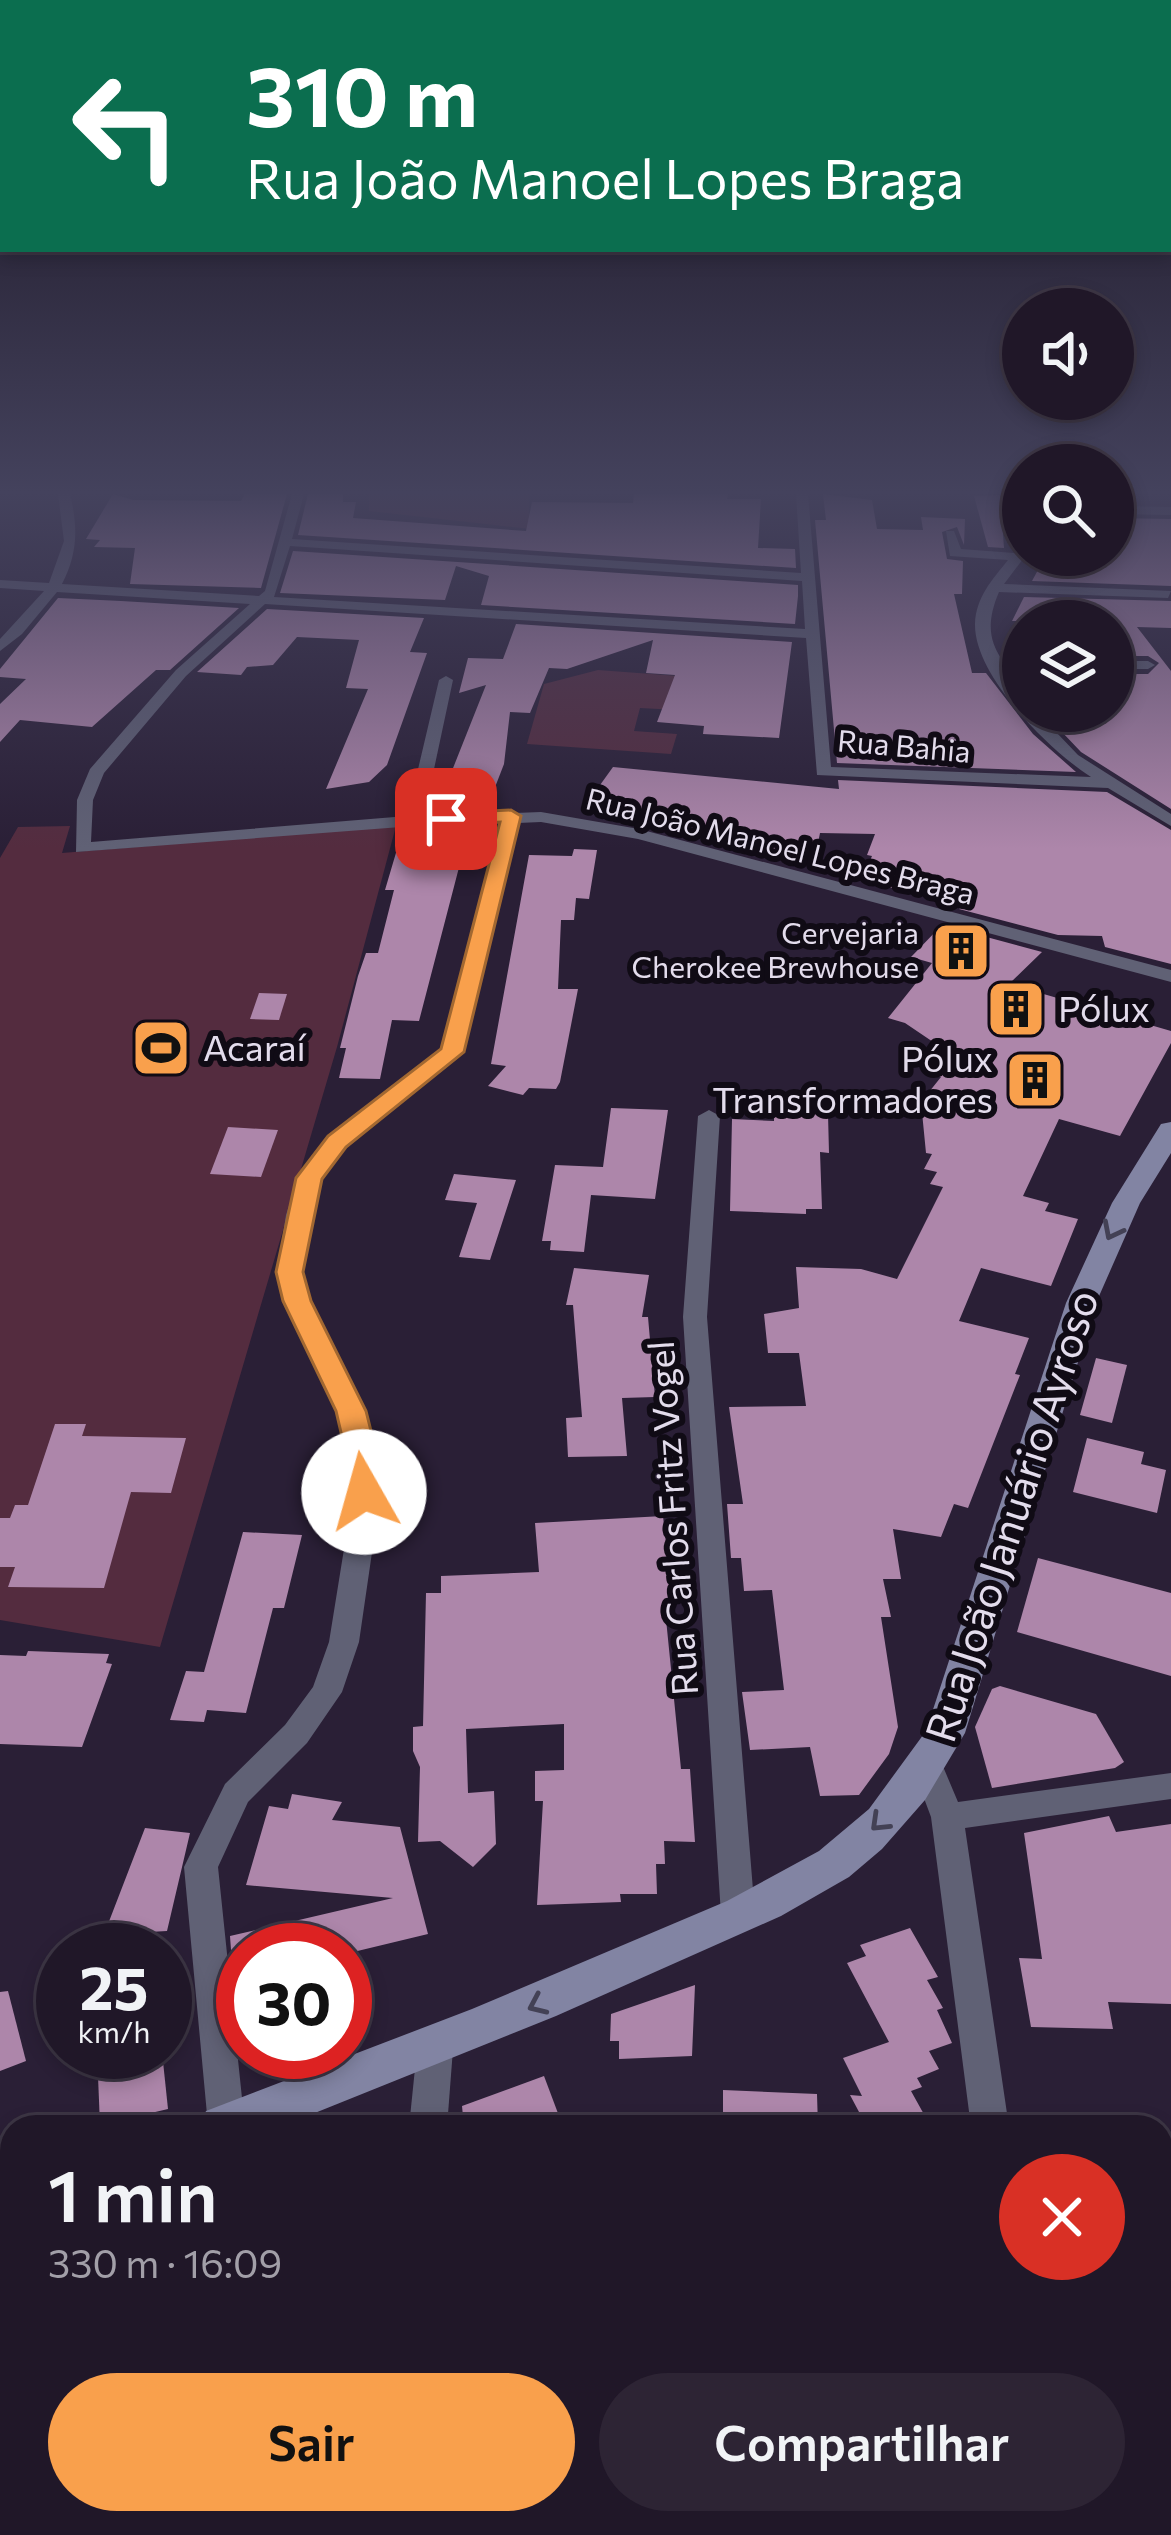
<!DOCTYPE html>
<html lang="pt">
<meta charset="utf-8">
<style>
:root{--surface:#201728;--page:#2d2434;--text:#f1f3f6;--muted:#a29fa8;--line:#3d3645;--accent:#f9a04c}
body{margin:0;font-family:Commissioner,sans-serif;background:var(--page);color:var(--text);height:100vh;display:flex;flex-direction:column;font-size:45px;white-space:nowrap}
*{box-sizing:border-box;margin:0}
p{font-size:39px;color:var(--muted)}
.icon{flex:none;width:66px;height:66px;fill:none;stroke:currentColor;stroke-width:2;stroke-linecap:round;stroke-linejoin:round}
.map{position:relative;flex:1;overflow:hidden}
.drawer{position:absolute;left:0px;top:2115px;width:1173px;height:420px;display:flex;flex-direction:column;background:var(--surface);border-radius:36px 36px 0 0;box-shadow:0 6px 18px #0003,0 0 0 3px var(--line)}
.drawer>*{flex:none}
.guide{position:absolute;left:0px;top:0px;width:1173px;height:252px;box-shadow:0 6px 18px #0003,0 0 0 3px var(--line);background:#0b6e4f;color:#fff;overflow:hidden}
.controls{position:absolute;left:1002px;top:288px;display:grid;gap:24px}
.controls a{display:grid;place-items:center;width:132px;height:132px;border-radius:50%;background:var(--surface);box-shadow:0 6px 18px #0003,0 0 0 3px var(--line);font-size:60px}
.speed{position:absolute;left:36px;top:1923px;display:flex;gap:24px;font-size:60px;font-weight:700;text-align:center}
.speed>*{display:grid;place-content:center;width:156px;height:156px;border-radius:50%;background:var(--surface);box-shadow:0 6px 18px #0003,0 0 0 3px var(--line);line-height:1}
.speed small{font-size:30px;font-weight:400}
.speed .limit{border:18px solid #d22;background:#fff;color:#111}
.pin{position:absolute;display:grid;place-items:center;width:102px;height:102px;color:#fff;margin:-51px;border-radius:24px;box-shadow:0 6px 18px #0006}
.me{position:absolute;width:132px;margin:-66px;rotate:353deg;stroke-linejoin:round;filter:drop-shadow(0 0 9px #0008)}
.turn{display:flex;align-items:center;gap:42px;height:252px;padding:0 48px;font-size:54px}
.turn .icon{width:156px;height:156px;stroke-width:2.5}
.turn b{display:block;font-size:84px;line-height:102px}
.round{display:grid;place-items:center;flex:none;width:126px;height:126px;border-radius:63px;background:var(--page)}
.head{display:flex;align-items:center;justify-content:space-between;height:204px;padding:0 48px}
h1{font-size:72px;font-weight:600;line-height:90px}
.cta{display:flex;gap:24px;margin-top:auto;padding:24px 48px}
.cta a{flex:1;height:138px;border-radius:72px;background:var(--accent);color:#111;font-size:48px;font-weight:600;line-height:138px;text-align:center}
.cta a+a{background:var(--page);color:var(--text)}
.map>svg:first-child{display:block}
.green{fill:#542c3f}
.building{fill:#ad86aa}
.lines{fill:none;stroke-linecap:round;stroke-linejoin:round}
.minor{fill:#606175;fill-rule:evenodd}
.secondary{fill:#8284a3;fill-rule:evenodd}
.oneway{stroke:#434155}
.route{fill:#f9a04c;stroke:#a26831;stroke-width:3}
.labels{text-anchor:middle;stroke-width:12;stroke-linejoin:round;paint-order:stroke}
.far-street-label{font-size:30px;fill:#e3dcec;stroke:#100b15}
.far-poi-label{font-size:30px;fill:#e3dcec;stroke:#100b15;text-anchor:end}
.poi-label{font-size:36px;fill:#e3dcec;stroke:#100b15;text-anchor:start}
.street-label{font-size:36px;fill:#e3dcec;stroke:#100b15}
.near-street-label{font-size:42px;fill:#e3dcec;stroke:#100b15}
</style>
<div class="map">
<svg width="1171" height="2535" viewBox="0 0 1171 2535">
<rect width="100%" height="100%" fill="#2a1f36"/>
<g class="green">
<path d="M 369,494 L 529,494 L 529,515 L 566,516 L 610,538 L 369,511 Z"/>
<path d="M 598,670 L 705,678 L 696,711 L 640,708 L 634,731 L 677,734 L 671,754 L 527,744 L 544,684 Z"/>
<path d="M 70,826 L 62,853 L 396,826 L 337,1047 L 160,1647 L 0,1620 L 0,858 L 18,827 Z"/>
</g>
<g class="building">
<path d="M 113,494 L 133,500 L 241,501 L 245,494 L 287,494 L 261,588 L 130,584 L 135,548 L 94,547 L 100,540 L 86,539 Z"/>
<path d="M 308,494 L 343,494 L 343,502 L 356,502 L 353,518 L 526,531 L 532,502 L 633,503 L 634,494 L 728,494 L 727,499 L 761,499 L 758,548 L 795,549 L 796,568 L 298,535 Z"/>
<path d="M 823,494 L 872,500 L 877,529 L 923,530 L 921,517 L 965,519 L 964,545 L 957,527 L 942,532 L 947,559 L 963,561 L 962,594 L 954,594 L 972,673 L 986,673 L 1033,734 L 1076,772 L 837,763 L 815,520 L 826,520 Z"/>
<path d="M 1000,495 L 1004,548 L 988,547 L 974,496 Z"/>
<path d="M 1113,518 L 1171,519 L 1171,586 L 1032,581 L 1046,555 L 1052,555 L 1068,576 L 1068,555 L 1113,555 Z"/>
<path d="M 293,551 L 798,585 L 798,596 L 795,624 L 481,605 L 489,576 L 456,566 L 445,600 L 280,593 Z"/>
<path d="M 1024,597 L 1171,601 L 1171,628 L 1137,627 L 1171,671 L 1171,809 L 1081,752 L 1042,711 L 1113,711 L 1113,674 L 1148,674 L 1159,663 L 1148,656 L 1113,656 L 1113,621 L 1012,621 Z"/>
<path d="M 58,598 L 121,601 L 239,608 L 170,670 L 156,670 L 92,727 L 20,720 L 0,742 L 0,704 L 26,679 L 0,677 L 0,669 Z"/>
<path d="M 267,609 L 424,618 L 410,652 L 427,653 L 387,765 L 369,782 L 326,789 L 368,689 L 346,688 L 359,640 L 297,637 L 273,665 L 247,667 L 241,675 L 197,672 Z"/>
<path d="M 516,624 L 792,642 L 779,738 L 703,734 L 704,726 L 657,722 L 675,675 L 646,673 L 653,640 L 567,669 L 549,668 L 530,713 L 510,712 L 504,764 L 492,795 L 479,794 L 475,810 L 436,811 L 486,685 L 459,693 L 468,658 L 503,659 Z"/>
<path d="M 613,767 L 839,789 L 838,780 L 1107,792 L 1171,830 L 1171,964 L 1105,947 L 1102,936 L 1058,935 L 959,909 L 968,901 L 869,884 L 874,866 L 868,865 L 872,856 L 867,855 L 875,834 L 820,833 L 817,848 L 782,844 L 779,855 L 755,852 L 758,835 L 624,809 L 627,802 L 590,799 Z"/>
<path d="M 469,829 L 419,1021 L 392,1020 L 380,1079 L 339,1078 L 346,1048 L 340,1048 L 358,976 L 366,953 L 378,953 L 394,890 L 385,890 L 398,846 L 411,846 L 415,831 Z"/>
<path d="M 574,849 L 597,850 L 589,899 L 576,898 L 574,920 L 561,920 L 558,989 L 578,989 L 560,1082 L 556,1089 L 529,1088 L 523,1095 L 488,1086 L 506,1066 L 491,1064 L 529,855 L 572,856 Z"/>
<path d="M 942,925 L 1042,952 L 1009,984 L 1171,1031 L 1171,1043 L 1120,1136 L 1059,1119 L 1023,1196 L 1049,1203 L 1045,1211 L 1078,1219 L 1051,1286 L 981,1268 L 959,1321 L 1029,1338 L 1015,1374 L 1020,1375 L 968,1508 L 954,1504 L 941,1537 L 893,1529 L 901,1579 L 883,1579 L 891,1617 L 881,1617 L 898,1727 L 889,1754 L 859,1795 L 820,1796 L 810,1747 L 750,1750 L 742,1692 L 784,1690 L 772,1590 L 744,1591 L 741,1558 L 731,1558 L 727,1504 L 743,1504 L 729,1407 L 806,1406 L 799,1353 L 768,1353 L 764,1314 L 799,1308 L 796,1267 L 861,1269 L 897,1279 L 943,1187 L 930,1184 L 937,1172 L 924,1169 L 932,1154 L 926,1153 L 921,1102 L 941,1077 L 930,1074 L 934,1067 L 928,1065 L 942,1048 L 905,1023 L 888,1018 L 932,963 L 911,957 Z"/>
<path d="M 259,993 L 287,994 L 279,1020 L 250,1019 Z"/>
<path d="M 611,1108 L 668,1110 L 655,1199 L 591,1195 L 584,1252 L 550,1250 L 551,1241 L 542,1241 L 555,1165 L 603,1167 Z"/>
<path d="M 774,1111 L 828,1114 L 829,1153 L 820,1152 L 822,1209 L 806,1209 L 806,1214 L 730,1211 L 732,1119 L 774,1121 Z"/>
<path d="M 228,1127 L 278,1130 L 261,1177 L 210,1174 Z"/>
<path d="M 454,1174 L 516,1180 L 490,1260 L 459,1257 L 477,1203 L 445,1200 Z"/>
<path d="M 574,1268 L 649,1275 L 642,1317 L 648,1317 L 655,1397 L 622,1398 L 627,1456 L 568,1457 L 566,1418 L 582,1417 L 573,1305 L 566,1305 Z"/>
<path d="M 1096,1358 L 1127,1365 L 1112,1423 L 1080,1415 Z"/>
<path d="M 55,1424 L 86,1424 L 82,1436 L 186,1438 L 171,1493 L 131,1492 L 104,1588 L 8,1587 L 15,1567 L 0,1567 L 0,1518 L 10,1518 L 15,1505 L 28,1505 Z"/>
<path d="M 1087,1438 L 1144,1452 L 1141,1464 L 1166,1470 L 1157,1513 L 1073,1492 Z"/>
<path d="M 663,1516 L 672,1599 L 664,1599 L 681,1769 L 690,1769 L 695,1842 L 664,1841 L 665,1864 L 656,1864 L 657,1894 L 620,1894 L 621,1902 L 537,1905 L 543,1801 L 535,1801 L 535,1771 L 564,1770 L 564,1724 L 466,1729 L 468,1793 L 494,1791 L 496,1844 L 473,1867 L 440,1841 L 418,1842 L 420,1767 L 413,1751 L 413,1727 L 423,1726 L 426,1593 L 441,1593 L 441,1576 L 539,1572 L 535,1523 Z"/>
<path d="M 243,1532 L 302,1535 L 284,1608 L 273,1608 L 246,1713 L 207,1710 L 204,1722 L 170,1720 L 186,1671 L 204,1672 Z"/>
<path d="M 1038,1558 L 1171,1593 L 1171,1676 L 1017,1632 Z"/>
<path d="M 28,1651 L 109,1654 L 106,1663 L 112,1664 L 82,1747 L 0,1744 L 0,1655 L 26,1656 Z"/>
<path d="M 1000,1686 L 1096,1714 L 1124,1762 L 1115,1768 L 992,1788 L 975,1727 L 992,1689 Z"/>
<path d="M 292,1794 L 342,1802 L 332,1820 L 400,1827 L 428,1934 L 345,1954 L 345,1950 L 231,1950 L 230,1936 L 393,1898 L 246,1885 L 269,1806 L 288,1809 Z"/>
<path d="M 1109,1816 L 1116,1832 L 1171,1824 L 1171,2004 L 1108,2002 L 1113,2029 L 1031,2027 L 1019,1958 L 1042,1959 L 1024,1833 Z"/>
<path d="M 145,1828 L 190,1833 L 167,1931 L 149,1932 L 151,1950 L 98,1950 Z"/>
<path d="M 910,1928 L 938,1977 L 927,1980 L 943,2008 L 937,2010 L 952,2043 L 929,2051 L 939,2069 L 917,2078 L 922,2087 L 911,2091 L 931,2127 L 867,2127 L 850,2095 L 862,2096 L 843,2058 L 889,2042 L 847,1963 L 866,1956 L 860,1945 Z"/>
<path d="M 695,1985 L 692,2056 L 619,2059 L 619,2041 L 610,2041 L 611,2014 Z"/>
<path d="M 8,1991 L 26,2061 L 0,2071 L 0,1992 Z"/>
<path d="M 97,2052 L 162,2052 L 168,2109 L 100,2125 Z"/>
<path d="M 544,2076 L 559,2116 L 527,2127 L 464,2127 L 462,2106 Z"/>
<path d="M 723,2090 L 817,2094 L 818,2127 L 723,2127 Z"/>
</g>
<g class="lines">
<g class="minor">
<path d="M 58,494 L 70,494 C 78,527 78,553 62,584 L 259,596 L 265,591 L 292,494 L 304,494 L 292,539 L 801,573 L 796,494 L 808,494 L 831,767 L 1091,777 C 1050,751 974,676 975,624 C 976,597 992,580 1008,560 L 950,556 L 946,531 L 954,531 L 961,549 L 1014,553 L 1023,546 L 1026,555 L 1004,584 L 1171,591 L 1168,598 L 999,592 C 971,657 1023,662 1023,711 L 1036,711 L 1078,755 L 1171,814 L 1171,826 L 1108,788 L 817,775 L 806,638 L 265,604 L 186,676 L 104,773 L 93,800 L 91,842 L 407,816 L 439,680 L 446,676 L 453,680 L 424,816 L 541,812 L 639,829 L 1171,970 L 1171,982 L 638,839 L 541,822 L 518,823 L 462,1052 L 345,1147 L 320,1179 L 310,1215 L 301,1272 L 309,1302 L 364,1411 L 379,1467 L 377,1518 L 359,1642 L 342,1692 L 307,1743 L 248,1802 L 218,1867 L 245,2127 L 208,2125 L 184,1867 L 225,1784 L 285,1725 L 313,1687 L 329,1642 L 349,1518 L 351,1467 L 338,1411 L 285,1302 L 277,1272 L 286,1215 L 298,1178 L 329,1137 L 442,1049 L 501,823 L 414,826 L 76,852 L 77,800 L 90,769 L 176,670 L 250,604 L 57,592 L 22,634 L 0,651 L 0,639 L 44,591 L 0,588 L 0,580 L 49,583 L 64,541 ZM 290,546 L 802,581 L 805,629 L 274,597 Z"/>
<path d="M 1113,506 L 1171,507 L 1171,515 L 1113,514 Z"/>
<path d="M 1113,661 L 1148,661 L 1155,665 L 1148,669 L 1113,669 Z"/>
<path d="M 709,1110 L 720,1116 L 707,1317 L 755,1915 L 750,1925 L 738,1930 L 726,1925 L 721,1915 L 683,1317 L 698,1116 Z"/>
<path d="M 928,1753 L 939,1757 L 958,1802 L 1171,1773 L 1171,1799 L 965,1828 L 1009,2127 L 971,2127 L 931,1817 L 912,1766 L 917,1757 Z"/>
<path d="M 435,2032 L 448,2037 L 453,2049 L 447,2127 L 409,2127 L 417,2049 L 422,2037 Z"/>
<path d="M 371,2523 L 415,2523 L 414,2535 L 370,2535 Z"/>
<path d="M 1022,2523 L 1066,2523 L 1068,2535 L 1024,2535 Z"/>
</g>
<g class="secondary">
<path d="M 1171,1122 L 1171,1153 L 1140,1203 L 1096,1303 L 965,1733 L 925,1800 L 882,1849 L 849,1877 L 781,1916 L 556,2016 L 280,2127 L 199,2127 L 206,2111 L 472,2009 L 727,1901 L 819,1851 L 869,1809 L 926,1731 L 1066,1303 L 1112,1203 L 1161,1124 Z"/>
<path d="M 12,2188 L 12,2236 L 0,2241 L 0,2193 Z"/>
</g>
</g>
<defs><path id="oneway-chevron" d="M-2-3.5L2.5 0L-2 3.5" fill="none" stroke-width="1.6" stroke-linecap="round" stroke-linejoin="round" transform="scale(3)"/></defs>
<g class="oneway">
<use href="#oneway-chevron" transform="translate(1112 1231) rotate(117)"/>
<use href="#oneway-chevron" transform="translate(879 1823) rotate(136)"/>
<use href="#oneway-chevron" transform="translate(537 2005) rotate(156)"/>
</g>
<linearGradient id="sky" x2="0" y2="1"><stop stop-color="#17111e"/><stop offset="0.58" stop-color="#44425d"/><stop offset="1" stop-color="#44425d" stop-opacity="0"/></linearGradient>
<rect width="1171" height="849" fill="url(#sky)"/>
<path class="route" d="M 511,810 L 521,816 L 464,1052 L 346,1147 L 322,1179 L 303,1272 L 311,1301 L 366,1411 L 380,1467 L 380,1492 L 364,1504 L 348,1492 L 349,1467 L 336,1411 L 283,1301 L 276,1272 L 296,1178 L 328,1136 L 441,1049 L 500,822 L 446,825 L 437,819 L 446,813 Z"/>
<defs>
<symbol id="building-square" viewBox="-11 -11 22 22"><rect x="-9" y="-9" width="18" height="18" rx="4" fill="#f9a04c" stroke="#100b15"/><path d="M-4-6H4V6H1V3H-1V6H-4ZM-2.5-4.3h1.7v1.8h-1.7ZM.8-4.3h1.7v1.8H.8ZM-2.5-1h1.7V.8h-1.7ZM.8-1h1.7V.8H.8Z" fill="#111"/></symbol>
<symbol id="stadium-square" viewBox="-11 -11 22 22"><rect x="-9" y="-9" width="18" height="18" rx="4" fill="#f9a04c" stroke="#100b15"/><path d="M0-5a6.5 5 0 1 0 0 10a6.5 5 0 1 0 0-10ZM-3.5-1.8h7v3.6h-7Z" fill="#111"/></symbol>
</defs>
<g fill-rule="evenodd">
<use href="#building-square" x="928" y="918" width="66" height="66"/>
<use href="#building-square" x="983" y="976" width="66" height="66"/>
<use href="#stadium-square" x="128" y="1015" width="66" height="66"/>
<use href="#building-square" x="1002" y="1047" width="66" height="66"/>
</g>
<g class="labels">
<g class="far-street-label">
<text transform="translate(904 747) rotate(5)" y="10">Rua Bahia</text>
<text transform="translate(780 847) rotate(14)" y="10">Rua João Manoel Lopes Braga</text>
</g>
<g class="far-poi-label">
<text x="919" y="944">Cervejaria<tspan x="919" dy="34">Cherokee Brewhouse</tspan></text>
</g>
<g class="poi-label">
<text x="1058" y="1022">Pólux</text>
<text x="203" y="1061">Acaraí</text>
<text x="993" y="1072" text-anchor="end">Pólux<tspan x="993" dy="41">Transformadores</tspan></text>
</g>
<g class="street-label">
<text transform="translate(673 1518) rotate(-94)" y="13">Rua Carlos Fritz Vogel</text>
</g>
<g class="near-street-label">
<text transform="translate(1012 1516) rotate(-72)" y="15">Rua João Januário Ayroso</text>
</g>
</g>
</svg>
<div class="controls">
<a><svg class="icon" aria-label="sound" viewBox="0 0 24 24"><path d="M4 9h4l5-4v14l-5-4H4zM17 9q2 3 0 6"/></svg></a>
<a><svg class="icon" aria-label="search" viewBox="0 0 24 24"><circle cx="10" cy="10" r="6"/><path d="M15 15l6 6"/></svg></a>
<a><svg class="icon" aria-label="layers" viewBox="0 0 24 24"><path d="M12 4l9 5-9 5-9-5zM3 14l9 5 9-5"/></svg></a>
</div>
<div class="speed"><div>25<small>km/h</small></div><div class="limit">30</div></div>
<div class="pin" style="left:446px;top:819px;background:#d93025"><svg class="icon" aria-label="arrive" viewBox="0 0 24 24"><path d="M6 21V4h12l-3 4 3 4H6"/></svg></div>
<svg class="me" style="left:364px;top:1492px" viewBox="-20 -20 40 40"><circle r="19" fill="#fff"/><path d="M0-13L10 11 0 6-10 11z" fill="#f9a04c"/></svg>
<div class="guide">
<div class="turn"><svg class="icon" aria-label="left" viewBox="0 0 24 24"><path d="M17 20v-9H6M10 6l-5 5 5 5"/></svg><div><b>310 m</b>Rua João Manoel Lopes Braga</div></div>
</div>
<section class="drawer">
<div class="head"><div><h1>1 min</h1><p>330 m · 16:09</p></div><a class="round" style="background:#d93025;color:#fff"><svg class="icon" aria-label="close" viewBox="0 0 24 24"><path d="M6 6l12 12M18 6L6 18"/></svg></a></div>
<div class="cta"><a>Sair</a><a>Compartilhar</a></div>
</section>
</div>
